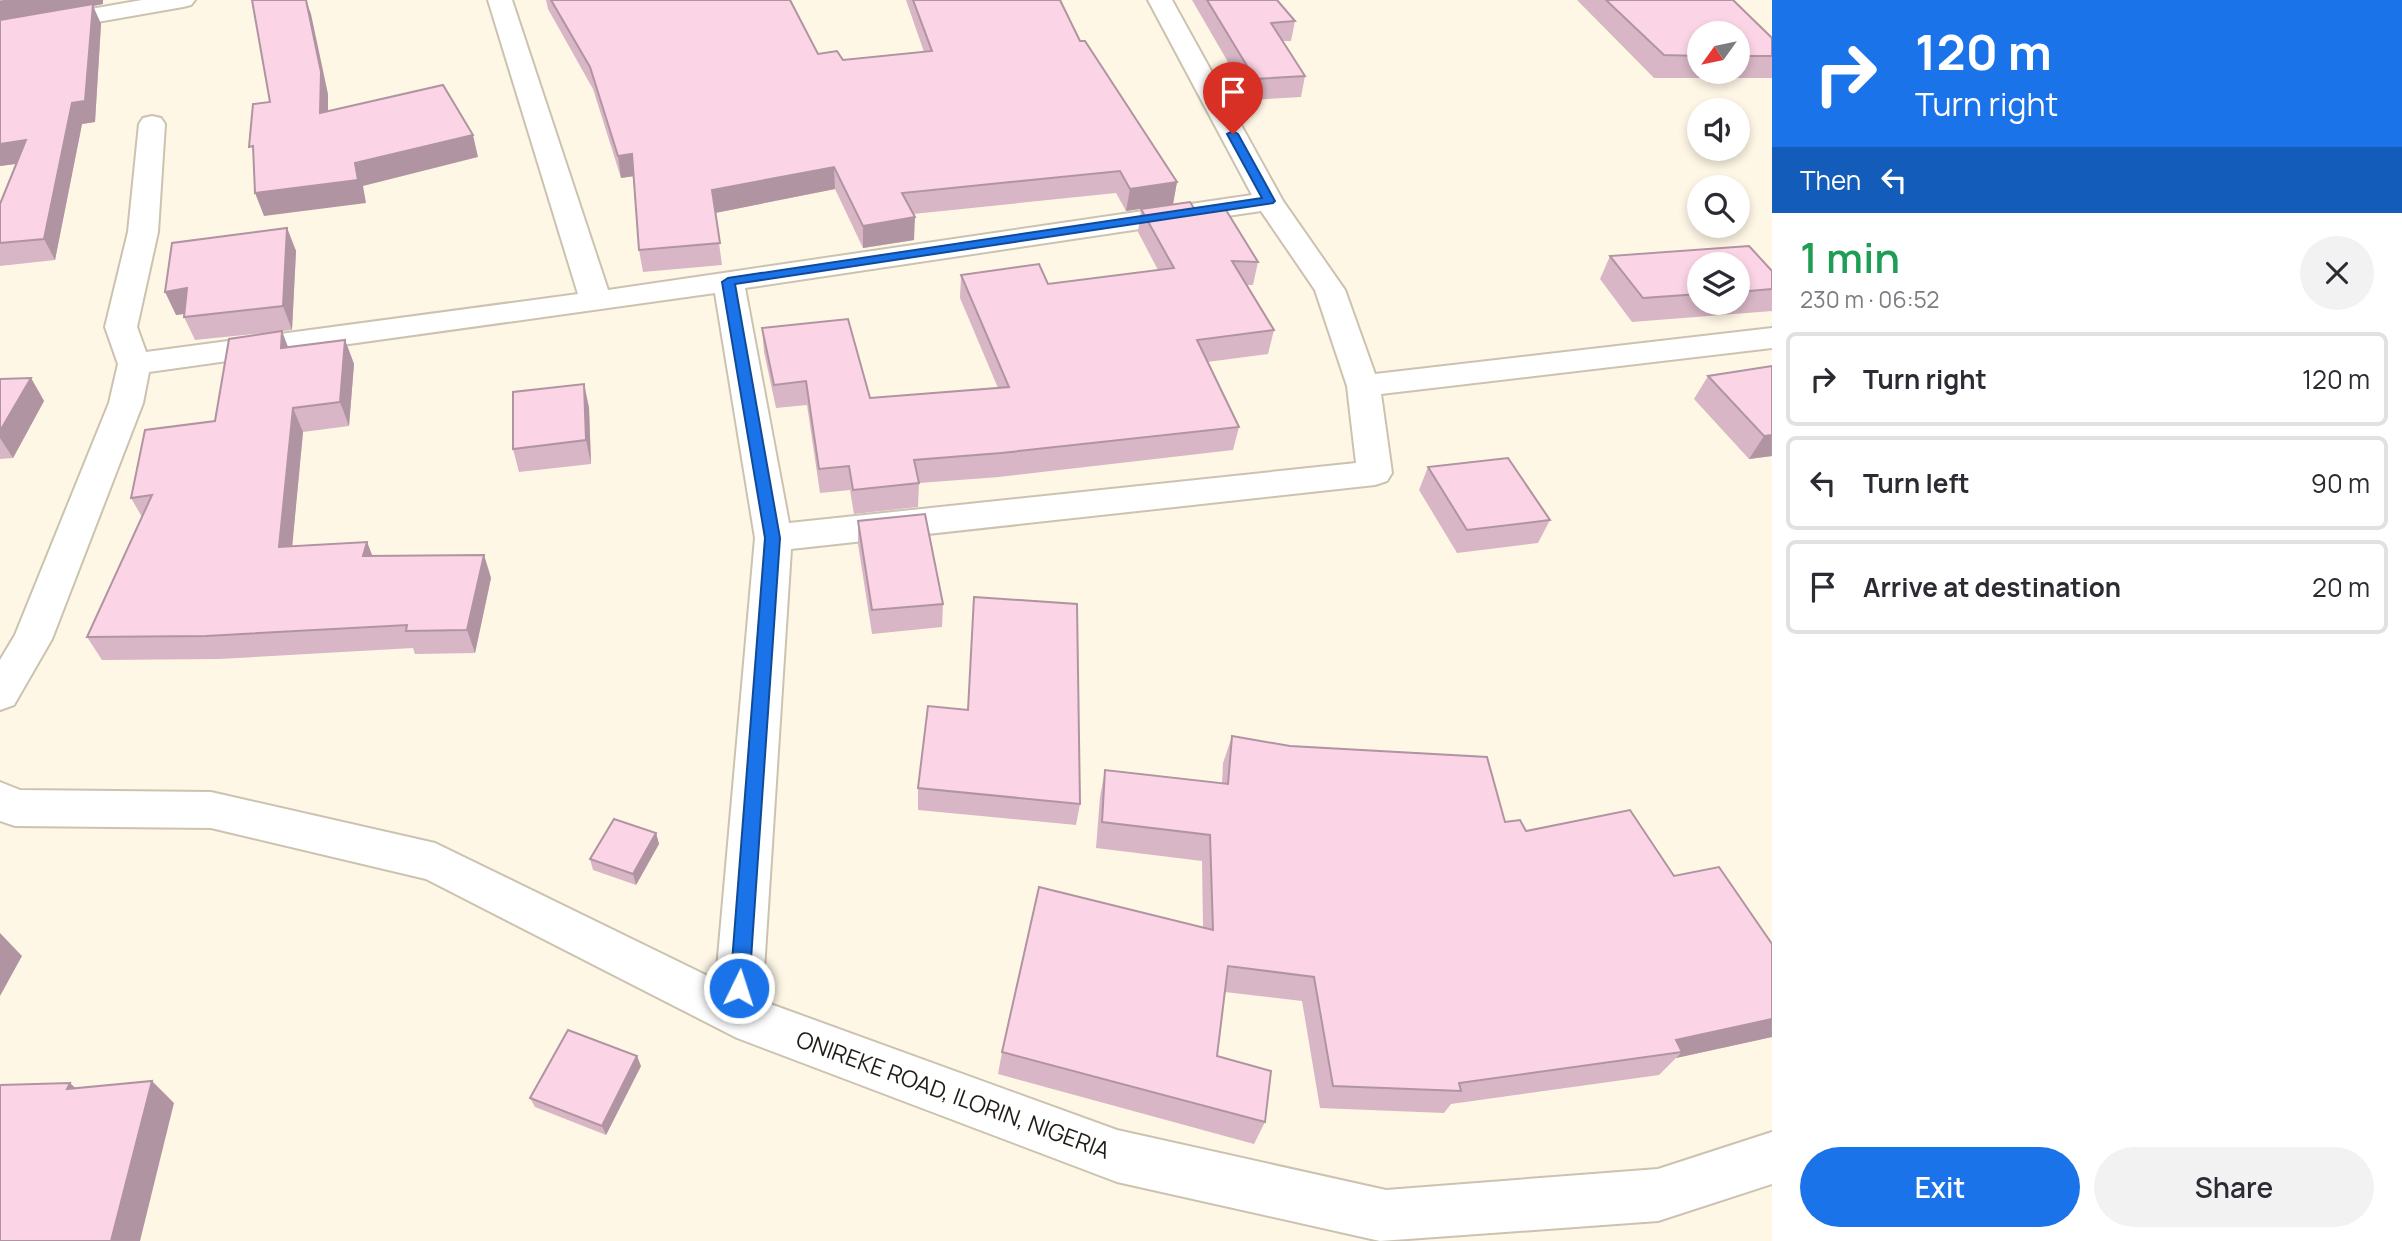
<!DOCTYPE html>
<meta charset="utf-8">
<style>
:root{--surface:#fff;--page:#f2f2f3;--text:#2b2b33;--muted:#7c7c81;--line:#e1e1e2;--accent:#1a73e8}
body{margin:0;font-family:Manrope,sans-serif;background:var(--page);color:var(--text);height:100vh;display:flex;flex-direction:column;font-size:26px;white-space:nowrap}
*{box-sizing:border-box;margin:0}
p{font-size:23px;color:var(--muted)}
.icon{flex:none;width:38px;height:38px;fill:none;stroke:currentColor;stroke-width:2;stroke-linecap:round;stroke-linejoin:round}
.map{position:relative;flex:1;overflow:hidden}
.drawer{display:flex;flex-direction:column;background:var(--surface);width:630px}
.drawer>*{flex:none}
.top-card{background:#1a73e8;color:#fff;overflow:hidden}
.needle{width:46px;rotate:237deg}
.tools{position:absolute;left:1687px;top:21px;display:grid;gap:14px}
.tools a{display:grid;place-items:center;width:63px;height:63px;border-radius:50%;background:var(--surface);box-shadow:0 4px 10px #0003;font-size:35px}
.pin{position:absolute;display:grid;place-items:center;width:60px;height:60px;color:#fff;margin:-72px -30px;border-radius:50% 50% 50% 0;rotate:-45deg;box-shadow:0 0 7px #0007}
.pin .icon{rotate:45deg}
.me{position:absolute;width:77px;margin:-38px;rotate:4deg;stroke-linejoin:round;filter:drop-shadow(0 0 5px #0008)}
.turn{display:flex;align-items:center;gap:24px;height:147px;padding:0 28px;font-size:32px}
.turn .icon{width:91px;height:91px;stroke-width:2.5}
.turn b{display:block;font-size:49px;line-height:60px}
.then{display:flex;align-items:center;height:66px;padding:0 28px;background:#0003;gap:14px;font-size:26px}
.round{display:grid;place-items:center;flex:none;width:74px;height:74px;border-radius:37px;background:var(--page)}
.summary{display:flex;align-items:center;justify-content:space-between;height:119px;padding:0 28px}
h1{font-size:42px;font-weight:600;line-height:52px;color:#1e9e55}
.action{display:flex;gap:14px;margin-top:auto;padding:14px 28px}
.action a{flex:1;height:80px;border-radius:42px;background:var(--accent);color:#fff;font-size:28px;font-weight:600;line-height:80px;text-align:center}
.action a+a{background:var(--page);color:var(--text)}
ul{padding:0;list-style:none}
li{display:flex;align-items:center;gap:21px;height:94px;margin:0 14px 10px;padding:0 14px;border:4px solid var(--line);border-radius:10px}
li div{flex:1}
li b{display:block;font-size:26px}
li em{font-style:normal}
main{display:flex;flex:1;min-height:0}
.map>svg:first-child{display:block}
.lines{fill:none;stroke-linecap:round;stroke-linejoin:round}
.minor-casing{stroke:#cbc3af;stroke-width:4}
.minor{fill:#fff;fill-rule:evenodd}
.wall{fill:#d8b6c6;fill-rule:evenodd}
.shaded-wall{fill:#b094a1}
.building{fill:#fbd4e6;stroke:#b094a1;stroke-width:2}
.route{fill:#1a73e8;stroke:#114b97;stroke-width:2}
.labels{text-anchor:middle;stroke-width:7;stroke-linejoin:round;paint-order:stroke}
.near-street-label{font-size:23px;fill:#201d16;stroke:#fff}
</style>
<main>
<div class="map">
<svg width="1772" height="1241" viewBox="0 0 1772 1241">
<rect width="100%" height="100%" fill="#fef7e6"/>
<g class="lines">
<defs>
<g id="minor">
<path d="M 142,0 L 195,0 L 191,5 L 183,7 L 0,39 L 0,25 Z"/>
<path d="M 488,0 L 512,0 L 608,290 L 1252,195 L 1148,0 L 1172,0 L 1283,201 L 1345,290 L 1375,374 L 1772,328 L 1772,348 L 1381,394 L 1392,473 L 1387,481 L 1375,485 L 791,549 L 762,1001 L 1117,1130 L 1386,1190 L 1658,1169 L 1772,1132 L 1772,1184 L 1658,1221 L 1380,1241 L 1117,1182 L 737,1038 L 426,879 L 211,828 L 15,826 L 0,821 L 0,782 L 20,790 L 211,792 L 435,843 L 716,980 L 755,538 L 715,293 L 149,372 L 143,403 L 52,639 L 14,705 L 0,710 L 0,660 L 15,635 L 109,403 L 118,364 L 105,327 L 128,232 L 139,124 L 143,118 L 152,116 L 161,118 L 165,124 L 158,232 L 137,327 L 146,352 L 578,294 ZM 1261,211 L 1315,290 L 1347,386 L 1356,463 L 789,523 L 745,288 Z"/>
</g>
</defs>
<use href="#minor" class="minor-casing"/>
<use href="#minor" class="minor"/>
</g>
<g class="wall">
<path d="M 0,0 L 103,4 L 93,6 L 101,24 L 95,122 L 82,124 L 55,260 L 0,266 L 0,204 L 16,164 L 0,166 Z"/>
<path d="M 546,0 L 551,0 L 818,54 L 843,60 L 924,52 L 906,0 L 1060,0 L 1080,41 L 1177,182 L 1173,204 L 1126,211 L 1116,193 L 913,214 L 914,240 L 863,248 L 835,189 L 715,213 L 722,265 L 643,272 L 639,250 L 633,176 L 621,178 L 593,89 L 548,9 Z"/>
<path d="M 1192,0 L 1277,0 L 1295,21 L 1291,41 L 1283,41 L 1305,76 L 1301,97 L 1250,100 Z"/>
<path d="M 1577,0 L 1733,0 L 1772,38 L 1772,78 L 1654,78 ZM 1699,33 L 1738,33 L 1738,72 L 1699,72 Z"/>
<path d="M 1141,209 L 1197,213 L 1258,262 L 1253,285 L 1247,285 L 1274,330 L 1268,354 L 1207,362 L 1239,427 L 1233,450 L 999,477 L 919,483 L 918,507 L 854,514 L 850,490 L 820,493 L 807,405 L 776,408 L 764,352 L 762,328 L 870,398 L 998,388 L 960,298 L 961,275 L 1048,284 L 1158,270 L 1138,232 Z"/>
<path d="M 287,228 L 296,251 L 292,330 L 195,340 L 184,317 L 184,314 L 176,315 Z"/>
<path d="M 1749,246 L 1772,271 L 1772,311 L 1632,322 L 1600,279 L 1610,256 ZM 1699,264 L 1738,264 L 1738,303 L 1699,303 Z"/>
<path d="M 345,340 L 354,364 L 349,426 L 303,432 L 292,546 L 367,542 L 372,556 L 484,555 L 491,578 L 475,653 L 415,654 L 413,648 L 219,659 L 102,660 L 87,637 L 142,517 L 131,498 L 215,421 L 288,347 Z"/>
<path d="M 1772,366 L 1772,456 L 1749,459 L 1694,399 L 1708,376 Z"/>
<path d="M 31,378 L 44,401 L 13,458 L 0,459 L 0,379 Z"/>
<path d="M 584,384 L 589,408 L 591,464 L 519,472 L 513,449 Z"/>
<path d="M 1428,467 L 1550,520 L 1538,543 L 1457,553 L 1419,490 Z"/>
<path d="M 858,521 L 943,604 L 942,627 L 872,634 L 858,544 Z"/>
<path d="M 974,597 L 1080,804 L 1076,825 L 918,810 L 918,788 L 968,710 Z"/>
<path d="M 1232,736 L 1505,822 L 1526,831 L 1674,876 L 1772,944 L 1772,1037 L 1676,1058 L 1659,1075 L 1451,1104 L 1444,1113 L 1320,1108 L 1302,1001 L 1225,992 L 1217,1056 L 1265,1122 L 1254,1144 L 998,1074 L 1002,1052 L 1203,927 L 1202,861 L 1096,848 L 1100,797 L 1105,770 L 1222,784 L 1223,763 Z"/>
<path d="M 656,833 L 659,844 L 636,885 L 593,870 L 590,859 Z"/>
<path d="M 641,1066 L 606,1135 L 535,1107 L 530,1098 Z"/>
</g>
<g class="shaded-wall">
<path d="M 4,0 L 103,0 L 103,4 L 93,6 L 101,24 L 95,122 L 82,124 L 55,260 L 44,239 L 72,103 L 0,22 L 0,1 Z"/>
<path d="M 306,0 L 311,14 L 328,94 L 328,136 L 320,113 Z"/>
<path d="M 473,135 L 478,157 L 363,186 L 366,203 L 264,216 L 255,193 L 355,163 Z"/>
<path d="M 26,140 L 37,161 L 0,166 L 0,144 Z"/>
<path d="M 632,154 L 635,176 L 621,178 L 618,156 Z"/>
<path d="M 834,167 L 835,189 L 715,213 L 712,190 Z"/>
<path d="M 1177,182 L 1173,204 L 1126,211 L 1130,189 Z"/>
<path d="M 915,217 L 914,240 L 863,248 L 863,226 Z"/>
<path d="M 287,228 L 296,251 L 292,330 L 283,306 Z"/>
<path d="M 187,288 L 198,312 L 176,315 L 165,292 Z"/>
<path d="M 282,331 L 291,355 L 281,348 Z"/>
<path d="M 345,340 L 354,364 L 349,426 L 340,402 Z"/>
<path d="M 31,378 L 44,401 L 13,458 L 0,438 L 0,431 Z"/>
<path d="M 584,384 L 589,408 L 591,464 L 586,440 Z"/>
<path d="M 293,408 L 303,432 L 290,570 L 279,547 Z"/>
<path d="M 1772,435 L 1772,456 L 1749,459 L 1764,436 Z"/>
<path d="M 367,542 L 376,565 L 363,556 Z"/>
<path d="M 484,555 L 491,578 L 475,653 L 467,630 Z"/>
<path d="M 656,833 L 659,844 L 636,885 L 633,874 Z"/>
<path d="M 0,933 L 22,956 L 0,996 Z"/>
<path d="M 1772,1019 L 1772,1037 L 1676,1058 L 1682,1052 L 1676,1040 Z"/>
<path d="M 637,1056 L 641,1066 L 606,1135 L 602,1126 Z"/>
<path d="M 152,1081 L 174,1103 L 140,1241 L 111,1241 Z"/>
<path d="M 70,1083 L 94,1105 L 67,1089 Z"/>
</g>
<g class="building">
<path d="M 252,0 L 306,0 L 321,72 L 320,113 L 443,85 L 473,135 L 355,163 L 358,180 L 255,193 L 253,146 L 249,147 L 253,104 L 270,102 Z"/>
<path d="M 551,0 L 790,0 L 818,54 L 837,51 L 843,60 L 932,51 L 913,0 L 1060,0 L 1080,41 L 1085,41 L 1177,182 L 1130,189 L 1120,171 L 902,193 L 915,217 L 863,226 L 834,167 L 712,190 L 720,243 L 639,250 L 632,154 L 618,156 L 590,67 Z"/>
<path d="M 1207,0 L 1277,0 L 1295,21 L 1271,23 L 1305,76 L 1255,79 Z"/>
<path d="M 1606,0 L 1733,0 L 1772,38 L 1772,56 L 1738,56 L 1738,33 L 1699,33 L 1699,56 L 1664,55 Z"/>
<path d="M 93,4 L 85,101 L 72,103 L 44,239 L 0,243 L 0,204 L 26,140 L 0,144 L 0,20 Z"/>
<path d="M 1190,202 L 1197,213 L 1226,210 L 1258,262 L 1232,261 L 1274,330 L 1197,340 L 1239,427 L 1001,453 L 914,460 L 919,483 L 853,490 L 849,466 L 819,469 L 806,381 L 774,385 L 762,328 L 848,319 L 870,398 L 1009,387 L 961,275 L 1039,264 L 1048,284 L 1174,268 L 1141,209 Z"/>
<path d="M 287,228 L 283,306 L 184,317 L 187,288 L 165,292 L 172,243 Z"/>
<path d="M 1749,246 L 1772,271 L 1772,289 L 1738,292 L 1738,264 L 1699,264 L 1699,294 L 1643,298 L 1610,256 Z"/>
<path d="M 282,331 L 281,348 L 345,340 L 340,402 L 293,408 L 279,547 L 367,542 L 363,556 L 484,555 L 467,630 L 406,631 L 407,625 L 206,636 L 87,637 L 152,495 L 131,498 L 145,430 L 215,421 L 229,339 Z"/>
<path d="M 1772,366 L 1772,435 L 1764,436 L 1708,376 Z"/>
<path d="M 31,378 L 0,431 L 0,379 Z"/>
<path d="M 584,384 L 586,440 L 513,449 L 513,392 Z"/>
<path d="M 1508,458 L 1550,520 L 1467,530 L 1428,467 Z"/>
<path d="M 925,514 L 943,604 L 872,610 L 858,521 Z"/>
<path d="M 974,597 L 1077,604 L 1080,804 L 918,788 L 928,706 L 968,710 Z"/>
<path d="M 1232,736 L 1290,746 L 1487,757 L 1505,822 L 1520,820 L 1526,831 L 1630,810 L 1674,876 L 1719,867 L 1772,944 L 1772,1019 L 1676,1040 L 1682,1052 L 1459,1083 L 1461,1091 L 1333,1086 L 1314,977 L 1228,966 L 1217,1056 L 1271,1071 L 1265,1122 L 1002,1052 L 1039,887 L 1213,930 L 1210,835 L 1102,822 L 1105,770 L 1228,784 Z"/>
<path d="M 614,819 L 656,833 L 633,874 L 590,859 Z"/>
<path d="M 568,1030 L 637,1056 L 602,1126 L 530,1098 Z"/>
<path d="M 152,1081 L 111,1241 L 0,1241 L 0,1085 L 70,1083 L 67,1089 Z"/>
</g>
<path class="route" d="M 1233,131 L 1238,134 L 1275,201 L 1273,203 L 735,284 L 780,538 L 749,988 L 746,995 L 739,997 L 732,995 L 730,988 L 765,538 L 722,282 L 728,278 L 1262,198 L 1227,134 Z"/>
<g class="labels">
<g class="near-street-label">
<text transform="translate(953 1095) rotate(20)" y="8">ONIREKE ROAD, ILORIN, NIGERIA</text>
</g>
</g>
</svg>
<div class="tools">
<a><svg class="needle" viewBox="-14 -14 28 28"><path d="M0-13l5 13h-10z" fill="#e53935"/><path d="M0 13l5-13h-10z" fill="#7c7c81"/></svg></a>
<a><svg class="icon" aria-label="sound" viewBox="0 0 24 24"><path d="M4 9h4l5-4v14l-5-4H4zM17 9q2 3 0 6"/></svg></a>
<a><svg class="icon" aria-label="search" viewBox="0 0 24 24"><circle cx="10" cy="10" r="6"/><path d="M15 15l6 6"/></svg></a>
<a><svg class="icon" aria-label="layers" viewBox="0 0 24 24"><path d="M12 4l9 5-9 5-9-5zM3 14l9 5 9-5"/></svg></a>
</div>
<div class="pin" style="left:1233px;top:134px;background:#d93025"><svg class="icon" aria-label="arrive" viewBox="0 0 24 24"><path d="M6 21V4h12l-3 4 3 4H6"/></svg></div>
<svg class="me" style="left:739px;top:988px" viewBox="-20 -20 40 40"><circle r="17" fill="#1a73e8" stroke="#fff" stroke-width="3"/><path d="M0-11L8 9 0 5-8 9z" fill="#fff"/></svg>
</div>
<section class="drawer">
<div class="top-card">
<div class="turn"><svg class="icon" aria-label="right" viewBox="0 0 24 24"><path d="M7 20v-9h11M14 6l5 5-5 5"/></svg><div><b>120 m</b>Turn right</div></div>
<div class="then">Then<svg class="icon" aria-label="left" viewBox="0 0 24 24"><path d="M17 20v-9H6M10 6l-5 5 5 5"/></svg></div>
</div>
<div class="summary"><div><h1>1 min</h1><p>230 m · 06:52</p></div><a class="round"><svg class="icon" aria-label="close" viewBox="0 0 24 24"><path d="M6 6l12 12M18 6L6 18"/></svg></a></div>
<ul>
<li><svg class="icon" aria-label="right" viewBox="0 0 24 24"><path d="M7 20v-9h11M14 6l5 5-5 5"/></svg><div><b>Turn right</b></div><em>120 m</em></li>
<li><svg class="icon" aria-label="left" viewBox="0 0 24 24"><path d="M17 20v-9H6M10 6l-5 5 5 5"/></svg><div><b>Turn left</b></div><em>90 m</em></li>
<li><svg class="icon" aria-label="arrive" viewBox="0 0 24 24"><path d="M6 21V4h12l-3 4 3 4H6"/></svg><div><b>Arrive at destination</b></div><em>20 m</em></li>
</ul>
<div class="action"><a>Exit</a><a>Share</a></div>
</section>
</main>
